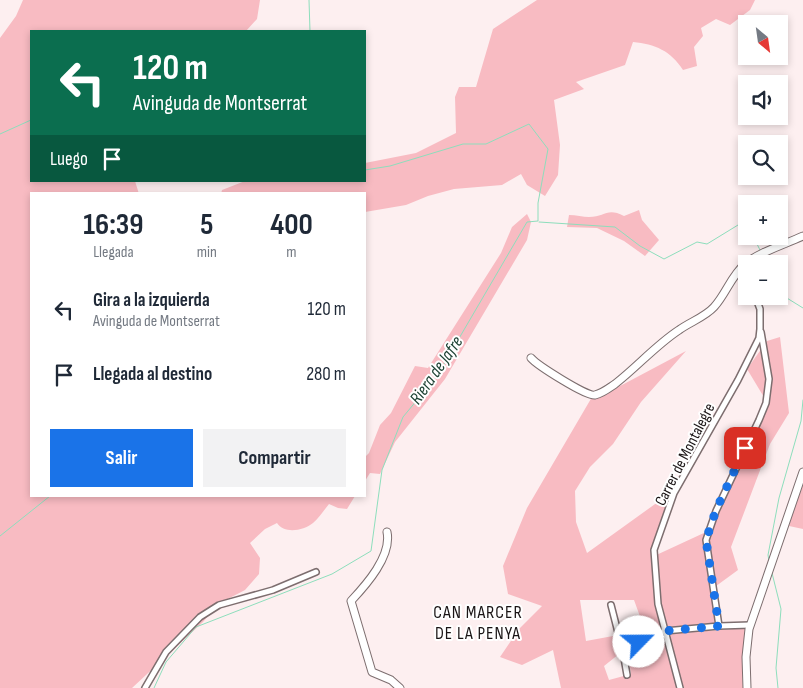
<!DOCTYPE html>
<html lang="es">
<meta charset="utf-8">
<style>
:root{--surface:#fff;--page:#f2f2f3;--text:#1f2937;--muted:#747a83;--accent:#1a73e8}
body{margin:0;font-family:"Sofia Sans Condensed",sans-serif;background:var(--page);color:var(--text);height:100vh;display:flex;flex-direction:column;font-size:19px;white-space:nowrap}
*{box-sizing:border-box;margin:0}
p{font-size:16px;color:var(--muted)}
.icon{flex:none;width:28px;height:28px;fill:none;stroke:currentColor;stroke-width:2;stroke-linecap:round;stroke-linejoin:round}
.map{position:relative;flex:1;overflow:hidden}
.details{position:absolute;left:30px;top:192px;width:336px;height:305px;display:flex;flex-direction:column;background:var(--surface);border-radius:0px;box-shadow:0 2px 8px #0003}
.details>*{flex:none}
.hud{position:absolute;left:30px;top:30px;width:336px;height:152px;border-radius:0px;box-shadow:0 2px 8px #0003;background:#0b6e4f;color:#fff;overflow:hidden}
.needle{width:32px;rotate:151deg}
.tools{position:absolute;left:738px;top:15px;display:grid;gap:10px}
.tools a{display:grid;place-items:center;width:50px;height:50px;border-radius:0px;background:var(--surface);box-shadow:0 2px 8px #0003;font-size:25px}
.pin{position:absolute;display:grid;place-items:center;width:42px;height:42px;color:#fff;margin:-21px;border-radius:10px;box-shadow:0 2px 8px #0006}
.me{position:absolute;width:55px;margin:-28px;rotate:67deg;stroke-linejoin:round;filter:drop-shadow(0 0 4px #0008)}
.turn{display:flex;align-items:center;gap:18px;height:105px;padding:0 20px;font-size:22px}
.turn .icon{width:65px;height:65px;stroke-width:2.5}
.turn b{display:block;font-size:35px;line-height:42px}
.then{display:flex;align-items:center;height:48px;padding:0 20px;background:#0003;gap:10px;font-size:19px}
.eta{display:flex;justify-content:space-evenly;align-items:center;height:85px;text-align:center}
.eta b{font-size:30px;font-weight:700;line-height:35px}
.action{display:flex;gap:10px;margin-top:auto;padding:10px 20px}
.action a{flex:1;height:58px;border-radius:0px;background:var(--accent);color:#fff;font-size:20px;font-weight:700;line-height:58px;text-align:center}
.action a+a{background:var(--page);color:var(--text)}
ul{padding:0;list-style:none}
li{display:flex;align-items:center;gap:15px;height:65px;padding:0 20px}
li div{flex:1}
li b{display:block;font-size:19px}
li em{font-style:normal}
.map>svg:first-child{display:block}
.green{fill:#f8bbc2}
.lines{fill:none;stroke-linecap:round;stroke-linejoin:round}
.stream{stroke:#8ddebc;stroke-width:1}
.street-casing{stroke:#7d6e6f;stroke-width:8}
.secondary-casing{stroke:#7d6e6f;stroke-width:9}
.street{stroke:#fff;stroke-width:5}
.secondary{stroke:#fff;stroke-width:7}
.route{stroke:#1a73e8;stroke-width:9;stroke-dasharray:0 16.2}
.labels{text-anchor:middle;stroke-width:4;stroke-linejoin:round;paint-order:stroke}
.street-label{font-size:16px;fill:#1a1415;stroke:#fff}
.water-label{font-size:18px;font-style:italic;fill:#1e4234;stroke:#fff}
.neighbourhood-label{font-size:18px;letter-spacing:1px;fill:#1a1415;stroke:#fff}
</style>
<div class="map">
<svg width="803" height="688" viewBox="0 0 803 688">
<rect width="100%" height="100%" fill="#fdeff0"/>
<g class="green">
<path d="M 23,0 L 260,0 L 257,19 L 246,31 L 31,31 L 31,181 L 135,181 L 139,194 L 31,194 L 31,496 L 355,496 L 347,509 L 338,508 L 329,504 C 324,510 319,518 313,523 C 303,531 284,534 277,523 L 265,529 L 250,543 L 260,558 L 259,574 L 245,590 L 218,604 L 203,622 L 132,688 L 0,688 L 0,38 L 16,16 Z"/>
<path d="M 537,0 L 755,0 L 750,10 L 730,25 L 716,19 L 701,28 L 703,36 L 694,47 L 697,66 L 683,70 C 671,51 655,44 633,42 L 625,65 L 576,82 L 584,89 L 554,100 L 560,145 L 558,175 L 545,196 L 527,185 L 521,174 L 502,185 L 454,189 L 428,196 L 406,205 L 365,212 L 365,194 L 221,194 L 222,190 L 245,181 L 365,181 L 365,163 L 416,153 L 456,133 L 455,97 L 459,87 L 476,87 L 493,29 Z"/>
<path d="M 639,210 L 642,220 L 659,240 L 645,256 L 624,241 L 597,228 L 567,227 L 569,215 C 576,215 583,217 589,217 C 605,217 607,207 624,216 Z"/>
<path d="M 527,214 L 531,222 L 527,240 L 445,379 L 395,442 L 380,474 L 370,473 L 365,481 L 365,457 L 369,453 L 380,425 L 391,413 L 415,366 L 428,368 L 501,253 L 512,227 Z"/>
<path d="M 780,337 L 789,413 L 770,444 L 731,547 L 738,570 L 712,589 L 717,623 L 646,633 L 634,600 L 580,600 L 586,641 L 613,636 L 619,654 L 604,666 L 609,680 L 631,674 L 628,654 L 668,634 L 745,628 L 742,673 L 743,688 L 561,688 L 553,650 L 522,665 L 500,657 L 519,629 L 542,606 L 508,594 L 503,566 L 527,508 L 592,397 L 622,385 L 686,351 L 641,402 L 613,444 L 590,467 L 575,491 L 576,522 L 587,553 L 669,494 L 652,557 L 706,532 L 768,404 L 747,369 L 767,341 Z"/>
<path d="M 803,478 L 803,529 L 789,526 Z"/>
</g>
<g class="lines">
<g class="stream">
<path d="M 309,0 L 310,31"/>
<path d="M 0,134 L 31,120"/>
<path d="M 539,222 L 615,227 L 640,246 L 664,259 L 697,242 L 707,244 L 738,225 L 746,231"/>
<path d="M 753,236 L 761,252"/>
<path d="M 762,255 L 766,264"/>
<path d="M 779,289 L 782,295 L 803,308"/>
<path d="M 0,536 L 50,496"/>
<path d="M 769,561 L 768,555 L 779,498 L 801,421 L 803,400"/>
<path d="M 772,573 L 781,609 L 776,668 L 778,688"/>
<path d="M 154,688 L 166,662 L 196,627 L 332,574 L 371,551 L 382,470 L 403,417 L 437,376 L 527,222 L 538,221 L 538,203 L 548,149 L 529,124 L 486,144 L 463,144 L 390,166 L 365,170"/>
</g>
<defs>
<g id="street">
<path d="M 746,264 L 746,280"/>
<path d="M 611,605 L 623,652 L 627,675"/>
<path d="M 750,625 L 719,626 L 706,540 L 716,511 L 759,420 L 766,403 L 769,379 L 761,332"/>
<path d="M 623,652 L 639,642 L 665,631 L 719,626"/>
<path d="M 145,688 L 166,652 L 200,617 L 219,605 L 273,590 L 316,572"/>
<path d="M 680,688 L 658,604 L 654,550 L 674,493 L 738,380 L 759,338 L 760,329 L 760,309 L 755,296"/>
</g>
<g id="secondary">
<path d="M 531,358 C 537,365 587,397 595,395 C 603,393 609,388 615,384 C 637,367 656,345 679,330 C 690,322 705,317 714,307 C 726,294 731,276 745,264 C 759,252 786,244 803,236"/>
<path d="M 387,532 C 392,556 366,585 351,601 L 372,672 L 391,680 L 400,688"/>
<path d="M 747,688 L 746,657 L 749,629 L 803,472"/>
</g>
</defs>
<use href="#street" class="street-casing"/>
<use href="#secondary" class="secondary-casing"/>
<use href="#street" class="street"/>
<use href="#secondary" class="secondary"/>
</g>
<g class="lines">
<path class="route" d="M 639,642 L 665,631 L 719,626 L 706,540 L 716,510 L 745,448"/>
</g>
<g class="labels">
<g class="street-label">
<text transform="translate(684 454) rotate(-63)" y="6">Carrer de Montalegre</text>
</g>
<g class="water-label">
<text transform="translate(436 370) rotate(-55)" y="6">Riera de Jafre</text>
</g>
<g class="neighbourhood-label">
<text x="478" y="618">CAN MARCER<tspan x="478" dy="21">DE LA PENYA</tspan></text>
</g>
</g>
</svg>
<div class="tools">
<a><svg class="needle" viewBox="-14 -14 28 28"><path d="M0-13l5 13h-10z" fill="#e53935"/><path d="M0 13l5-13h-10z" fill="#747a83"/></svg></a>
<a><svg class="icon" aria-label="sound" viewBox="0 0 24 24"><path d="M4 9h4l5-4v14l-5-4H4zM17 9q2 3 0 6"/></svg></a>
<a><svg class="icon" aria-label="search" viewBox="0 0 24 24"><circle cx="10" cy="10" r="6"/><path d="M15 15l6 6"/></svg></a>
<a>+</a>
<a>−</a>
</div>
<div class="pin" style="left:745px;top:448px;background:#d93025"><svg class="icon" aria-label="arrive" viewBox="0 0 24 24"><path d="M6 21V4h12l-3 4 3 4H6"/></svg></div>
<svg class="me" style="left:639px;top:642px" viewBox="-20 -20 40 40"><circle r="19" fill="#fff"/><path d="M0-13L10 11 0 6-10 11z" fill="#1a73e8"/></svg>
<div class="hud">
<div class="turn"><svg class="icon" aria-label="left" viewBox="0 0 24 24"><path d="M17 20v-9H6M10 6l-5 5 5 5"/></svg><div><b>120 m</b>Avinguda de Montserrat</div></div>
<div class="then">Luego<svg class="icon" aria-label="arrive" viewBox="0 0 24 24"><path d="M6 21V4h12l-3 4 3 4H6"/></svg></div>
</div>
<section class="details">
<div class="eta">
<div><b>16:39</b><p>Llegada</p></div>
<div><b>5</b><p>min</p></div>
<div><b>400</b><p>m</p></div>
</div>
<ul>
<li><svg class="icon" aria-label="left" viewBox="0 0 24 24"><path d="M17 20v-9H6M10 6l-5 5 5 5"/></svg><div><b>Gira a la izquierda</b><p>Avinguda de Montserrat</p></div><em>120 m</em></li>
<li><svg class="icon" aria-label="arrive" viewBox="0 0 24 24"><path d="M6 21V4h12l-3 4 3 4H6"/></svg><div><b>Llegada al destino</b></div><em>280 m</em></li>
</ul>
<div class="action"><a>Salir</a><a>Compartir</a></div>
</section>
</div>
